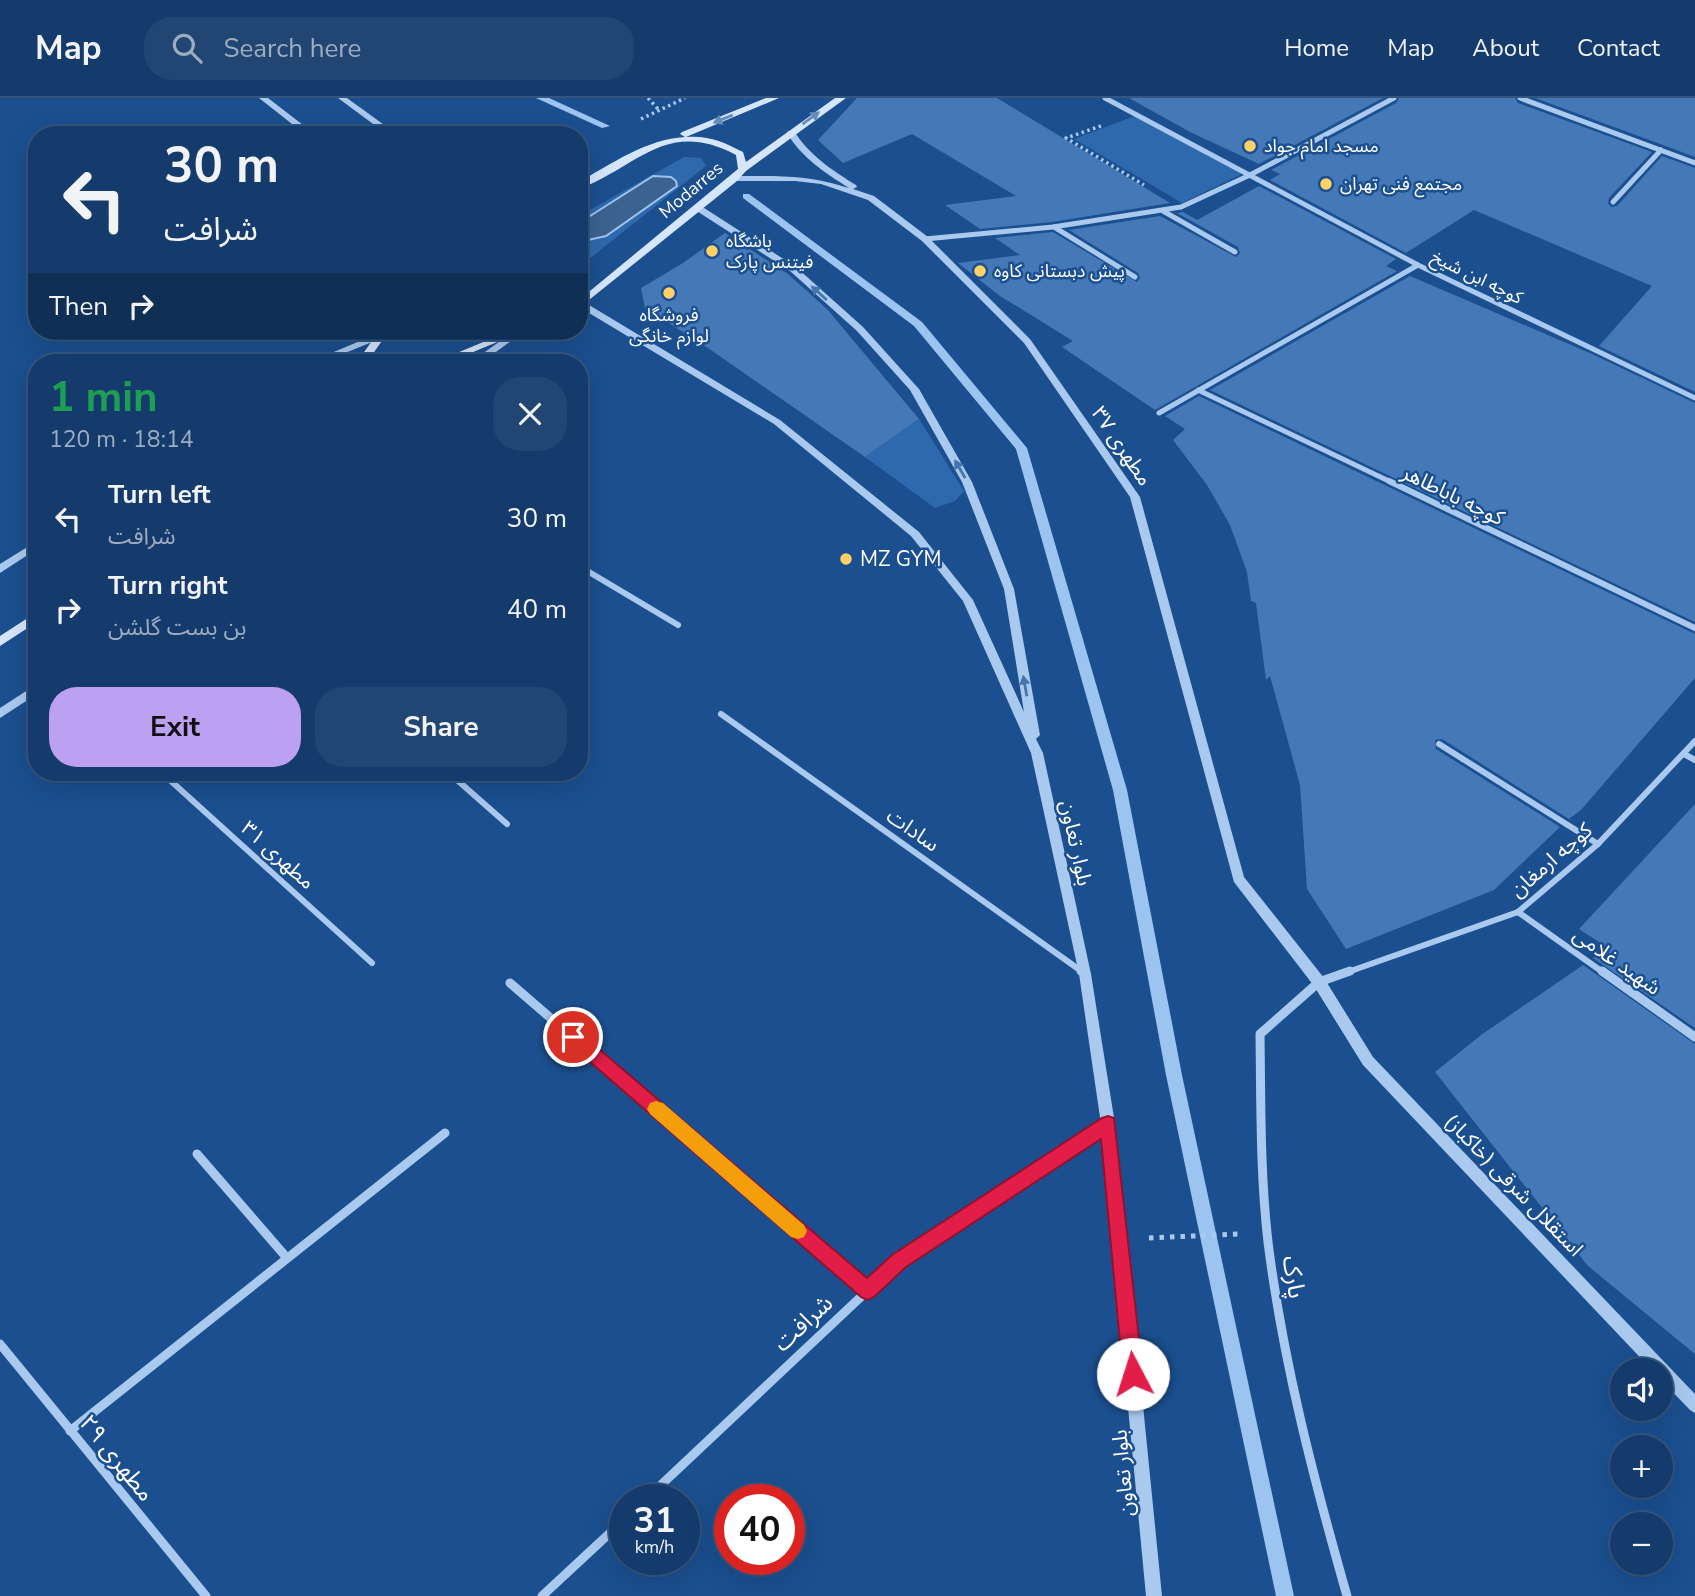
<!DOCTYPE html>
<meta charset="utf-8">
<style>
:root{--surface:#143b6b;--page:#214673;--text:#f1f3f6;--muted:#9dadc1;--line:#33557e;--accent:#bca0f2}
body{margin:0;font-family:"Nunito Sans","Noto Sans Arabic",sans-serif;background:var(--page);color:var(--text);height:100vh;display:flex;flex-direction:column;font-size:26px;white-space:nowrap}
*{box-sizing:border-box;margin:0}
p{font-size:23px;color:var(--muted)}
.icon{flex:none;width:38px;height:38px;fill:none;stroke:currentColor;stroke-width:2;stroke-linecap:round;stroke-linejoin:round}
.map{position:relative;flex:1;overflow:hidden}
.drawer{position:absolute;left:28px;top:256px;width:560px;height:427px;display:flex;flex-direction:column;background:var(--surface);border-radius:28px;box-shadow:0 7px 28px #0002,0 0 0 2px var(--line)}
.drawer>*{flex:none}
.banner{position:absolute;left:28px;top:28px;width:560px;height:214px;border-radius:28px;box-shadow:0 7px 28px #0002,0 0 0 2px var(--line);background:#143b6b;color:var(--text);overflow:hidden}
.tools{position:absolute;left:1610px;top:1260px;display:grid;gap:14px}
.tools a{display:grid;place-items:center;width:63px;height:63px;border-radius:50%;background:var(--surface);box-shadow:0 7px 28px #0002,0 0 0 2px var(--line);font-size:35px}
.speed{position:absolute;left:609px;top:1386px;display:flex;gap:14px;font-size:35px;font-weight:700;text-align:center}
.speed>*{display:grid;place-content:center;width:91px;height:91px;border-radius:50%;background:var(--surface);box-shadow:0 7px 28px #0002,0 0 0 2px var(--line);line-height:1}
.speed small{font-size:18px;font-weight:400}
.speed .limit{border:10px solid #d22;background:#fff;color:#111}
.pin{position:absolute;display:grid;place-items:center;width:60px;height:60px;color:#fff;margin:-30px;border:4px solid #fff;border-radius:50%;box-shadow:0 2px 7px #0007}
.me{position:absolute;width:77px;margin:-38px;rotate:355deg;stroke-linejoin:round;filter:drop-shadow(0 0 5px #0008)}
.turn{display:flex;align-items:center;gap:24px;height:147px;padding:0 21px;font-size:32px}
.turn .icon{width:91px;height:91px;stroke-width:2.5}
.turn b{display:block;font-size:49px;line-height:60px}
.then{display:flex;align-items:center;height:66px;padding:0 21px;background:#0003;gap:14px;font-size:26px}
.round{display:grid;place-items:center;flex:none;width:74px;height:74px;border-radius:28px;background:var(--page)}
.headline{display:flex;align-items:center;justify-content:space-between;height:119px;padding:0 21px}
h1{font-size:42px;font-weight:700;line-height:52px;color:#1e9e55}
.cta{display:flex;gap:14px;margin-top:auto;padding:14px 21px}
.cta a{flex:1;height:80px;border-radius:28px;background:var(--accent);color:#111;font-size:28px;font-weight:700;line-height:80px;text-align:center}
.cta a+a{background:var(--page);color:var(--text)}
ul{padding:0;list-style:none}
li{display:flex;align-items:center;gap:21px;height:91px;padding:0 21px}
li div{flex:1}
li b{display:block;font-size:26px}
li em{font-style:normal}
header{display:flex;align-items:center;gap:42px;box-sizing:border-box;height:98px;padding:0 35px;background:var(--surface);border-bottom:2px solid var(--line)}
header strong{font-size:33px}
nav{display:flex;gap:38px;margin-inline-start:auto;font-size:24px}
.search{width:490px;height:63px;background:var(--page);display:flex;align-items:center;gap:18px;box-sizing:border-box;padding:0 24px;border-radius:28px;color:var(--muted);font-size:26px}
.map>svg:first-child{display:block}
.green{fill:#2e69ad}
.water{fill:#3c6290;stroke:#9cc4f0;stroke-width:2}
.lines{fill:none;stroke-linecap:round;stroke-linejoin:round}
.stream{fill:#9cc4f0;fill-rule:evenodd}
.building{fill:#4478b7}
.path-far1{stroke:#a9c9ee;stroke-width:3.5;stroke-dasharray:2.5 3.5;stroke-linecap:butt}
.path{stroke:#a9c9ee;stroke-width:5;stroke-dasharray:4.5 6;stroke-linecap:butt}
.minor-far2{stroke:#a9c9ee;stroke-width:5}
.minor-far1{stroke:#a9c9ee;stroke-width:6}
.minor{stroke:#a9c9ee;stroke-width:9}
.tertiary{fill:#a9c9ee;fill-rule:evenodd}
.secondary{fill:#d6e6fa;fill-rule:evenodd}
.oneway{fill:#668bba}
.oneway2{fill:#4674ac}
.route{fill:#e11d48;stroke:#92132f;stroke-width:2}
.slow{fill:#f59e0b}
.poi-dot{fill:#ffd166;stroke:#1b4f8f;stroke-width:2.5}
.labels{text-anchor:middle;stroke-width:5;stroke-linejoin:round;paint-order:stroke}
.far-poi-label{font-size:18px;fill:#fff;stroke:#1b4f8f;text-anchor:start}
.far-street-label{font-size:18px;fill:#fff;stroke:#1b4f8f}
.street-label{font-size:21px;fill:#fff;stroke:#1b4f8f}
.poi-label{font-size:21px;fill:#fff;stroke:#1b4f8f;text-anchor:start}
.near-street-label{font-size:24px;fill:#fff;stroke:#1b4f8f}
</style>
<header>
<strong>Map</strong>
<div class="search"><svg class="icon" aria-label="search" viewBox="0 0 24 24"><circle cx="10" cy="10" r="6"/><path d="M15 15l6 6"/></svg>Search here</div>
<nav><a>Home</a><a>Map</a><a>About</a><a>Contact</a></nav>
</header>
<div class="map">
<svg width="1695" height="1498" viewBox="0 0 1695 1498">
<rect width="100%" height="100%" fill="#1b4f8f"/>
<g class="green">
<path d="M 1135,18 L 1242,76 L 1182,105 L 1074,41 Z"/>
<path d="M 684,59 L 701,60 L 706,68 L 579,169 L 579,140 L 588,142 L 653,78 L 579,125 L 579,118 Z"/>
<path d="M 919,321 L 964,393 L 955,403 L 935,410 L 865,359 Z"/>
</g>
<path class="water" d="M 653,78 L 671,79 L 676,83 L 677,88 L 606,138 L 588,142 L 579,140 L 579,125 Z"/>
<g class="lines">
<g class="stream">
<path d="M 536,0 L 549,0 L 610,28 L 602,30 Z"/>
<path d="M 743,96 L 749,96 L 922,224 L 1027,350 L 1127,692 L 1182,977 L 1294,1498 L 1276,1498 L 1166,977 L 1113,692 L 1016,351 L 914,228 L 743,100 Z"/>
</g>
</g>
<g class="building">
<path d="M 857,0 L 997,0 L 1170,105 L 1052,124 L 980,131 L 945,107 L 1016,98 L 912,36 L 843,65 L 818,42 Z"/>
<path d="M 1129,0 L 1383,0 L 1259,66 L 1190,34 Z"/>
<path d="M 1399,0 L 1515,0 L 1518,5 L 1652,54 L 1609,100 L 1608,105 L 1611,109 L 1617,108 L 1662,58 L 1695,70 L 1695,294 L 1599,248 L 1652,188 L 1474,112 L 1406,155 L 1270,82 L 1280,76 L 1271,72 L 1396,5 Z"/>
<path d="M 1535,0 L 1695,0 L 1695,59 L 1663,47 Z"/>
<path d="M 1259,88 L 1396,161 L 1386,168 L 1397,173 L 1155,312 L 1062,249 L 1073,243 L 1000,198 L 958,165 L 1020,157 L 995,140 L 1053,134 L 1137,184 L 1140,180 L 1138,175 L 1069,132 L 1160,118 L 1236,159 L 1240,155 L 1238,149 L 1177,115 L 1183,114 L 1197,122 Z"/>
<path d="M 725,135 L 788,176 L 827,211 L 919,321 L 865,359 L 708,250 L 645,210 L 641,190 L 683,165 Z"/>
<path d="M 1410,178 L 1592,256 L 1695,305 L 1695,524 L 1210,292 Z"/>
<path d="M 1199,298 L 1695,536 L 1695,580 L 1581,712 L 1569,721 L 1442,641 L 1435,642 L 1436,651 L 1560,729 L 1494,792 L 1346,851 L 1307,791 L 1300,687 L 1270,578 L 1266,582 L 1256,505 L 1251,503 L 1247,474 L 1230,427 L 1207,387 L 1173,342 L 1185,331 L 1165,318 Z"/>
<path d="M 1695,706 L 1695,930 L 1593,860 L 1608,850 L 1579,831 Z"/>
<path d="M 1583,867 L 1695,946 L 1695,1256 L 1588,1168 L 1435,974 L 1481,937 Z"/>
</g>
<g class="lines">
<g class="path-far1">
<path d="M 648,0 L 658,11"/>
<path d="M 641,21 L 685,0"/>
<path d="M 1101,28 L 1066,40 L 1144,87"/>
</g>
<path class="path" d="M 1149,1140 L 1238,1136"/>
<g class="minor-far2">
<path d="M 1105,0 L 1418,167 L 1695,300"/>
<path d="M 1520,0 L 1695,65"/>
<path d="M 1613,104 L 1661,52"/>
<path d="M 1163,113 L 1235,154"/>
<path d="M 1054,129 L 1135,179"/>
<path d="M 925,141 L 1053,129 L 1181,109 L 1250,77 L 1394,0"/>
<path d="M 1198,292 L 1393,385"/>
<path d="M 1159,315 L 1418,167"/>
</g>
<g class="minor-far1">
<path d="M 1389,383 L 1695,530"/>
<path d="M 579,468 L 678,527"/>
<path d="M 721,616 L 1084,875"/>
<path d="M 1439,646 L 1598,746"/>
<path d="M 1684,656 L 1695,662"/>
<path d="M 161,674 L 372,865"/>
<path d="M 448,674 L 507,726"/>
<path d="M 1518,814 L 1604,875"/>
<path d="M 1345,875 L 1518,814 L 1598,746 L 1695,643"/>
</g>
<g class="minor">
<path d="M 1081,873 L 1084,875"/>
<path d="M 1602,873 L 1695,939"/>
<path d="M 510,885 L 867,1193"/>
<path d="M 197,1056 L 287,1160"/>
<path d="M 0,1246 L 206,1498"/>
<path d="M 70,1333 L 445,1035"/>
<path d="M 645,1402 L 899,1163 L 1107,1026"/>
<path d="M 542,1498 L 625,1421"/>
<path d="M 1347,1498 C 1314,1382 1283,1264 1268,1144 C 1260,1075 1261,1006 1260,936 L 1319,884 L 1350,873"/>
</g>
<g class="tertiary">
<path d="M 259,0 L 268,0 L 316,37 L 306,37 Z"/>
<path d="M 338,0 L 347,0 L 398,37 L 388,37 Z"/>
<path d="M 788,33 L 794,33 C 810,58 832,72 856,87 L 857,89 L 853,91 L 874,98 L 928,139 L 1030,241 L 1140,399 L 1244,779 L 1324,880 L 1373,959 L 1695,1296 L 1695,1315 L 1690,1312 L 1661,1282 L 1661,1272 L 1652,1272 L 1363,967 L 1314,888 L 1234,784 L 1130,399 L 1024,245 L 922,143 L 868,102 L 821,86 L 795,83 L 731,83 L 731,79 L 734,78 C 778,78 806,76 849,90 C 824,74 802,60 787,35 Z"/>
<path d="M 695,108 L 701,108 L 796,169 L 863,229 L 919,291 L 972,384 L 1014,491 L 1040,637 L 1036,641 L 1043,655 L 1091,876 L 1115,1026 L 1162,1498 L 1146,1498 L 1101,1026 L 1079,876 L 1031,655 L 963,503 L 911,438 L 774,326 L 579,209 L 579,204 L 584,204 L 780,322 L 919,434 L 973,502 L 1024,614 L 1004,491 L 962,384 L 910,292 L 857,233 L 790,173 L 695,112 Z"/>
<path d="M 514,233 L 525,233 L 482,264 L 471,264 Z"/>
<path d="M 379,235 L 384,238 L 382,240 L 323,264 L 310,264 Z"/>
<path d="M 37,443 L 37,451 L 0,475 L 0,466 Z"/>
<path d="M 37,586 L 37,596 L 0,620 L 0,610 Z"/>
</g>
<g class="secondary">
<path d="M 766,0 L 779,0 L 686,39 C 708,37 724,44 743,54 L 746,64 L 835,0 L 846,0 L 746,73 L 737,83 L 579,210 L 579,202 L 738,71 L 736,57 C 666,20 638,69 579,91 L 579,84 C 611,66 647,41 685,39 L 680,36 L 682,34 Z"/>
<path d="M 379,233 L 389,233 L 367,264 L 357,264 Z"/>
<path d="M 510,233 L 524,233 L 449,264 L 435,264 Z"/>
<path d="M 37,514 L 37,524 L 0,548 L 0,538 Z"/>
</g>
</g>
<defs><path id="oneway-solid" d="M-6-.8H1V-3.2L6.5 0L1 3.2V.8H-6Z" transform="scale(1.75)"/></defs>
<g class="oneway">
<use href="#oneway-solid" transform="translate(811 20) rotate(-36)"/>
<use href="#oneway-solid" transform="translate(723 21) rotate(158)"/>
</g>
<g class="oneway2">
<use href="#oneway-solid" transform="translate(819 195) rotate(-138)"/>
<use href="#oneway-solid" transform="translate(960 371) rotate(-120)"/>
<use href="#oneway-solid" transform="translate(1025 588) rotate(-100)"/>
</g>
<path class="route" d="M 573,932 L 579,934 L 867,1180 L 892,1157 L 1102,1020 L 1108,1018 L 1114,1020 L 1143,1276 L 1140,1283 L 1133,1286 L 1126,1283 L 1123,1276 L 1101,1041 L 906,1169 L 874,1199 L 867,1202 L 861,1199 L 567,944 L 564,939 L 567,934 Z"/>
<path class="slow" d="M 656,1003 L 663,1005 L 804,1127 L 807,1133 L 804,1139 L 798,1141 L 791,1139 L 650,1016 L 647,1011 L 650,1005 Z"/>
<g class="poi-dot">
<circle cx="1250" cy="48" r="7"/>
<circle cx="1326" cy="86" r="7"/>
<circle cx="712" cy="153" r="7"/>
<circle cx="980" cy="173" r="7"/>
<circle cx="669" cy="195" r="7"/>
<circle cx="846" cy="461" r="7"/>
</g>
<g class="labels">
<g class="far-poi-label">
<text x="1264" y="54">مسجد امام جواد</text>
<text x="1340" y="92">مجتمع فنی تهران</text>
<text x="726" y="149">باشگاه<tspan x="726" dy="21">فیتنس پارک</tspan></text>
<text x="994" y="179">پیش دبستانی کاوه</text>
<text x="669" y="223" text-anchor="middle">فروشگاه<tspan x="669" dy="21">لوازم خانگی</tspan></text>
</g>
<g class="far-street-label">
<text transform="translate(691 92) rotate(-40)" y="6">Modarres</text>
<text transform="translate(1477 179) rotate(26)" y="6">کوچه ابن شیخ</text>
</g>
<g class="street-label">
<text transform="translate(1122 348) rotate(56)" y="7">مطهری ۳۷</text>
<text transform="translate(1453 397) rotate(26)" y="7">کوچه باباطاهر</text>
<text transform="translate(913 732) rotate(35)" y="7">سادات</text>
<text transform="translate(1076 745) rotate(78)" y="7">بلوار تعاون</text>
<text transform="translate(278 757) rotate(42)" y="7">مطهری ۳۱</text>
<text transform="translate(1551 762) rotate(-41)" y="7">کوچه ارمغان</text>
<text transform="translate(1617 863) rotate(35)" y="7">شهید غلامی</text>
<text transform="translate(1514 1087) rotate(46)" y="7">استقلال شرقی (خاکباز)</text>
<text transform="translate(1123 1375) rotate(-95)" y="7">بلوار تعاون</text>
</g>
<g class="poi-label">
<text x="860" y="468">MZ GYM</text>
</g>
<g class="near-street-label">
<text transform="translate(1294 1179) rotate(81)" y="8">پارک</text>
<text transform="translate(803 1225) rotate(-43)" y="8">شرافت</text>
<text transform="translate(117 1360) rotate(51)" y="8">مطهری ۲۹</text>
</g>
</g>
</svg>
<div class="tools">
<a><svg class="icon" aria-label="sound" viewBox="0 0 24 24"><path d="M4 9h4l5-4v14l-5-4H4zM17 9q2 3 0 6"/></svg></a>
<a>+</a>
<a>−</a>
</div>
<div class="speed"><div>31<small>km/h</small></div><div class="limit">40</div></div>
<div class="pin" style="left:573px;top:939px;background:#d93025"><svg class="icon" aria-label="arrive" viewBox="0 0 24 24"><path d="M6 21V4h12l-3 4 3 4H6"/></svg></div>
<svg class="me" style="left:1133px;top:1276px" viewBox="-20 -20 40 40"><circle r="19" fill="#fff"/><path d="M0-13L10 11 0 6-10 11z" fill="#e11d48"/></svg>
<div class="banner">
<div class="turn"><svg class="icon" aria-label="left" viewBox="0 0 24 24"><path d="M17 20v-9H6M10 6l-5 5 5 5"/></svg><div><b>30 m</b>شرافت</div></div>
<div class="then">Then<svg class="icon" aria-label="right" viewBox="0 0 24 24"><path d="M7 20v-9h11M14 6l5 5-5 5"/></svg></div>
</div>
<section class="drawer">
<div class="headline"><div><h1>1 min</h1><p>120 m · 18:14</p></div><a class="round"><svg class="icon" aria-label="close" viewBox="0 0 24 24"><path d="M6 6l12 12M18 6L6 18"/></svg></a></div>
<ul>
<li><svg class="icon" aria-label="left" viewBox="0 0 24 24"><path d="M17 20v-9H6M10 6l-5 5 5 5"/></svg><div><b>Turn left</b><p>شرافت</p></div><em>30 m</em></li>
<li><svg class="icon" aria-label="right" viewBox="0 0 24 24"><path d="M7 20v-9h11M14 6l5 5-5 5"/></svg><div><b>Turn right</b><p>بن بست گلشن</p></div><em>40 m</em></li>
</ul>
<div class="cta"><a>Exit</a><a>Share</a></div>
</section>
</div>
